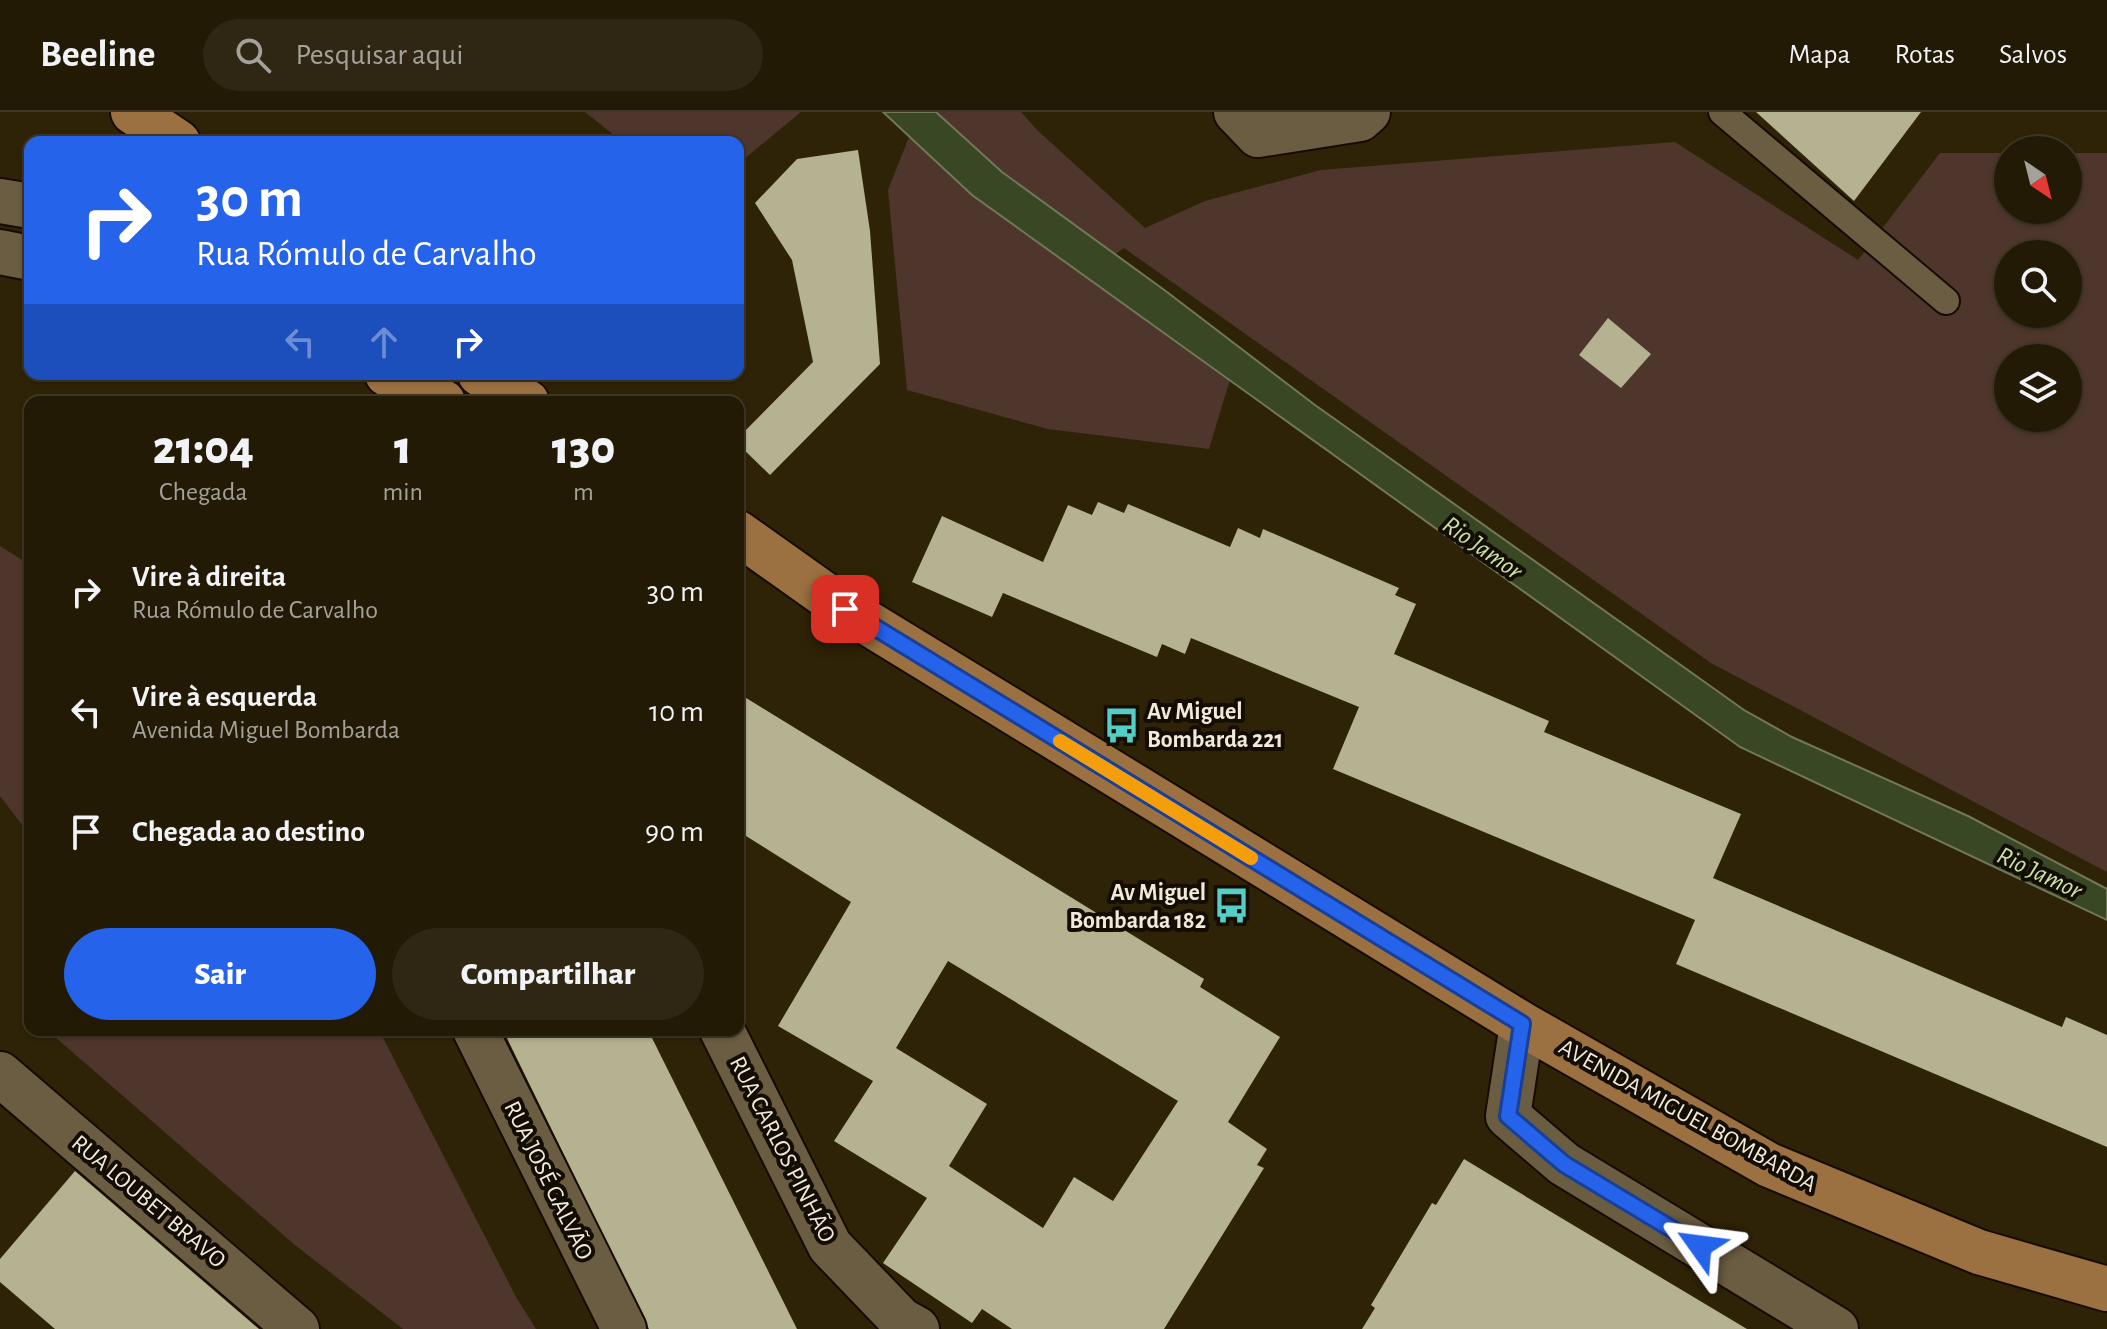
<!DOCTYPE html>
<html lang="pt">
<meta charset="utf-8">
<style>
:root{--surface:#231a05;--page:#2f2713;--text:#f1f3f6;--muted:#a3a19a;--line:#403827;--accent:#2563eb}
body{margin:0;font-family:"Alegreya Sans",sans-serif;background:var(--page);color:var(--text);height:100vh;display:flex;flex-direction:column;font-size:30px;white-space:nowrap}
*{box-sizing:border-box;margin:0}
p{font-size:26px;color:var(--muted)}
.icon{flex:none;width:44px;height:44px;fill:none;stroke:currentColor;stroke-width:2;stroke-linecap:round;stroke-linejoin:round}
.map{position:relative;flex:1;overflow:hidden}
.drawer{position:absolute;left:24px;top:284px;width:720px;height:640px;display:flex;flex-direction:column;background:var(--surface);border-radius:16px;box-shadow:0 2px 6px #0004,0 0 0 2px var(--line)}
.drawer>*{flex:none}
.banner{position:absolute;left:24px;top:24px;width:720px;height:244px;border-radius:16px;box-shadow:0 2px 6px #0004,0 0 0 2px var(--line);background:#2563eb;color:#fff;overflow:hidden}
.needle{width:52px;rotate:145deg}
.fabs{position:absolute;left:1994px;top:24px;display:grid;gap:16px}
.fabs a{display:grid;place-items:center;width:88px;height:88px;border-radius:50%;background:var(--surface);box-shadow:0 2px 6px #0004,0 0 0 2px var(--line);font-size:40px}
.pin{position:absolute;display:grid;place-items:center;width:68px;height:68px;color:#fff;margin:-34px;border-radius:16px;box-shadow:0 4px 12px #0006}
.me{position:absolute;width:88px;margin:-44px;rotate:301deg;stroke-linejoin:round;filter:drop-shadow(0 0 6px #0008)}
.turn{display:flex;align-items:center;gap:28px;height:168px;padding:0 40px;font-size:36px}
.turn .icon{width:104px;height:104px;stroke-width:2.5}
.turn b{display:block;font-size:56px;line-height:68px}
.lanes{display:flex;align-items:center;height:76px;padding:0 40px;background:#0003;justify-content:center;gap:40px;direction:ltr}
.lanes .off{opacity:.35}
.eta{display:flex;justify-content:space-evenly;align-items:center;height:136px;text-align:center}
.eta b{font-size:48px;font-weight:800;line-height:56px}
.button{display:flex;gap:16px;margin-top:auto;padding:16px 40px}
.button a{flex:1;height:92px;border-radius:48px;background:var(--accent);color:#fff;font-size:32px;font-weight:800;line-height:92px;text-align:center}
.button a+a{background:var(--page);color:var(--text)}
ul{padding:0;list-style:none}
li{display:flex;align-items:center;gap:24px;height:120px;padding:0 40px}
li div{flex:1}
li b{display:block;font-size:30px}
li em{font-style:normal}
header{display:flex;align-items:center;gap:48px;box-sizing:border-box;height:112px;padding:0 40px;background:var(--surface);border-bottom:2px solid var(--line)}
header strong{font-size:38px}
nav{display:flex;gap:44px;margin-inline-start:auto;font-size:28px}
.search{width:560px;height:72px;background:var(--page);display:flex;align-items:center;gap:20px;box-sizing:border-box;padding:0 28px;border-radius:44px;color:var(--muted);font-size:30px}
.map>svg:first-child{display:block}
.green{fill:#4f362d;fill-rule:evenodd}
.water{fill:#3a4724;stroke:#71785a;stroke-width:2}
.building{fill:#b4b291;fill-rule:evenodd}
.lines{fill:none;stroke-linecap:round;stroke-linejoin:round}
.service-casing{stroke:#170b00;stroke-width:30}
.minor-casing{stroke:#170b00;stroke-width:48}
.tertiary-casing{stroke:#170b00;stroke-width:48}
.primary-casing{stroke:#170b00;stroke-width:48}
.service{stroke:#6b5d41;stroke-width:26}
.minor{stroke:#6b5d41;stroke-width:44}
.tertiary{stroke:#6b5d41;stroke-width:44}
.primary{stroke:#9c7141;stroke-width:44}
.route-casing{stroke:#184099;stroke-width:20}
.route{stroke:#2563eb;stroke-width:14}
.slow{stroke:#f59e0b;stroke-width:14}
.labels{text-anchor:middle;stroke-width:8;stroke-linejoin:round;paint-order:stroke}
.poi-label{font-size:24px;font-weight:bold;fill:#f1e9d9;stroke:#130d04;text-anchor:start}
.street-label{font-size:24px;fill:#f1e9d9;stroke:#130d04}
.water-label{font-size:26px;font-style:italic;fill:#c9e2a3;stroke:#130d04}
</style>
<header>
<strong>Beeline</strong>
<div class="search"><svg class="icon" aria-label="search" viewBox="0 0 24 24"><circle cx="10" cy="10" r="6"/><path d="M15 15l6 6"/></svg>Pesquisar aqui</div>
<nav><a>Mapa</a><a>Rotas</a><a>Salvos</a></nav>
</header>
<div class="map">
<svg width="2107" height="1217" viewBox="0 0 2107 1217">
<rect width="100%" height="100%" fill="#2f2307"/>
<g class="green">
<path d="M 585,0 L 801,0 L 738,52 L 738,30 L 623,30 Z"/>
<path d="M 919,0 L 1021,0 L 1037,18 L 1145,116 L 1205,89 L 1321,58 L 1675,30 L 1858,148 L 1940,41 L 2008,41 L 2008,98 L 2068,98 L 2068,41 L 2107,41 L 2107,760 L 1711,551 L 1124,136 L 1113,144 L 1238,241 L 1209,337 L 1048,317 L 907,278 L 888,78 ZM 2008,142 L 2068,142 L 2068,202 L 2008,202 ZM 2008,246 L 2068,246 L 2068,306 L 2008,306 Z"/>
<path d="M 0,434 L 30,453 L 30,723 L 0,684 Z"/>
<path d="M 47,918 L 379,918 L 516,1185 L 536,1217 L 403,1217 L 295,1133 Z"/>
</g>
<path class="water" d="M 883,0 L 936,0 L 1002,60 L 1167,180 L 1315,293 L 1744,598 L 1792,625 L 1968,704 L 2107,777 L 2107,808 L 1740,635 L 972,83 Z"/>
<g class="building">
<path d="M 1756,0 L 1921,0 L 1854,89 Z"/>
<path d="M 858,38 L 870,119 L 880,252 L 770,363 L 738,332 L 738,326 L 813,250 L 792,148 L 755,91 L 797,47 Z"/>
<path d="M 1608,206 L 1651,242 L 1621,276 L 1579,243 Z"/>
<path d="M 1098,390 L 1124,401 L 1128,392 L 1230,435 L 1238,416 L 1260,426 L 1263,417 L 1399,476 L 1395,483 L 1416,492 L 1394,542 L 1549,609 L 1544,620 L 1741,702 L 1713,766 L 2062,915 L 2066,905 L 2107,923 L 2107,1035 L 1676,852 L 1695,808 L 1333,657 L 1359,595 L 1191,526 L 1185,542 L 1162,532 L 1157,545 L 1003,481 L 992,505 L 912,470 L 942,404 L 1043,450 L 1068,393 L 1092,403 Z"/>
<path d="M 738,581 L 1204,867 L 1200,875 L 1280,925 L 1228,1010 L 1267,1037 L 1257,1053 L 1264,1056 L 1164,1217 L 1012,1217 L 982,1197 L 972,1211 L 883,1151 L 927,1086 L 834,1029 L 873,969 L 778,914 L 851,790 L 738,719 ZM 948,849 L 1178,989 L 1113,1089 L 1074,1065 L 1043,1116 L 949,1054 L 987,992 L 896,936 Z"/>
<path d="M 503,918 L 648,918 L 797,1217 L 649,1217 Z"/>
<path d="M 1464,1047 L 1558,1104 L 1747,1217 L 1362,1217 L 1375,1196 L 1371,1193 L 1432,1091 L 1436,1093 Z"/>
<path d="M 75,1059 L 259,1217 L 55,1217 L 0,1170 L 0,1147 Z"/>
</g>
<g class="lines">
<defs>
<path id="service" d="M 1722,0 L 1946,189"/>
<g id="minor">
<path d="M 1236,0 L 1258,23 L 1360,7 L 1368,0"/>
<path d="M 1522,912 L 1508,1004 L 1564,1052 L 1836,1217"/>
<path d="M 475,918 L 624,1217"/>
<path d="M 722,918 L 830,1134 L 901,1208 L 917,1217"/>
<path d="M 0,962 L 297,1217"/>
</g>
<g id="tertiary">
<path d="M 0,89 L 30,94"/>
<path d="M 0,140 L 30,146"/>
</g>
<g id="primary">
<path d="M 133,0 L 178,30"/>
<path d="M 387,262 L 443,290"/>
<path d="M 480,262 L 527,290"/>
<path d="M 738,421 L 845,497 L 1162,691 L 1522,912 L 1769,1053 L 1979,1140 L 2107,1177"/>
</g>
</defs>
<use href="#service" class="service-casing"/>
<use href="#minor" class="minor-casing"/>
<use href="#tertiary" class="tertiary-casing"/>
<use href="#primary" class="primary-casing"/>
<use href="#service" class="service"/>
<use href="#minor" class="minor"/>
<use href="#tertiary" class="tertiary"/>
<use href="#primary" class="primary"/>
</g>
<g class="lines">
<defs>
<path id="route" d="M 845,497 L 1522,912 L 1508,1004 L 1564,1052 L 1700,1134"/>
</defs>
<use href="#route" class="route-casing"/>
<use href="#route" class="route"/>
<path class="slow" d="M 1060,629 L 1251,746"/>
</g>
<defs>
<symbol id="bus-bare" viewBox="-9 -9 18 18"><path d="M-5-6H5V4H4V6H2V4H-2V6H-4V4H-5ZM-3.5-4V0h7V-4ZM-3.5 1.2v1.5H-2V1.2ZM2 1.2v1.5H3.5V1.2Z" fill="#55cec5" stroke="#130d04" stroke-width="2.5" paint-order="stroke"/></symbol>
</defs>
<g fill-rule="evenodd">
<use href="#bus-bare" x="1096" y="588" width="51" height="51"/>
<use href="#bus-bare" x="1206" y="768" width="51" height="51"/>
</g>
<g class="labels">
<g class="poi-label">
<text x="1147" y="607">Av Miguel<tspan x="1147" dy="28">Bombarda 221</tspan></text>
<text x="1206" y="788" text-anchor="end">Av Miguel<tspan x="1206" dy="28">Bombarda 182</tspan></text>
</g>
<g class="street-label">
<text transform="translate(1688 1003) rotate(29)" y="8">AVENIDA MIGUEL BOMBARDA</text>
<text transform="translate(783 1037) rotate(63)" y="8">RUA CARLOS PINHÃO</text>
<text transform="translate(549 1068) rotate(64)" y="8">RUA JOSÉ GALVÃO</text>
<text transform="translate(149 1089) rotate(40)" y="8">RUA LOUBET BRAVO</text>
</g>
<g class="water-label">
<text transform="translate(1483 435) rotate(35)" y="9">Rio Jamor</text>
<text transform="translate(2040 760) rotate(25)" y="9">Rio Jamor</text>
</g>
</g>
</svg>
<div class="fabs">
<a><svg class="needle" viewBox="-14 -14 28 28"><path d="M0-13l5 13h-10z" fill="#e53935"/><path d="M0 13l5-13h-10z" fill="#a3a19a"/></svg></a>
<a><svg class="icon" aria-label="search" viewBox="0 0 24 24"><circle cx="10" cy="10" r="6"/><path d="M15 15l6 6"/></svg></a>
<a><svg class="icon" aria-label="layers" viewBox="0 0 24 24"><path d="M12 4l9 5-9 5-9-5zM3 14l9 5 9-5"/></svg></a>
</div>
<div class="pin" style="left:845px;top:497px;background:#d93025"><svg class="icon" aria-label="arrive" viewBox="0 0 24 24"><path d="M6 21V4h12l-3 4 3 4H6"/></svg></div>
<svg class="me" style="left:1700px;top:1134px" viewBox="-20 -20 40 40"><path d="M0-17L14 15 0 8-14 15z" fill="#2563eb" stroke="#fff" stroke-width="4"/></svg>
<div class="banner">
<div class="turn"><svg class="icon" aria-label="right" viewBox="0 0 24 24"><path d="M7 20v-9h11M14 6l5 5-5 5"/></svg><div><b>30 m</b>Rua Rómulo de Carvalho</div></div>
<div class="lanes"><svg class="icon off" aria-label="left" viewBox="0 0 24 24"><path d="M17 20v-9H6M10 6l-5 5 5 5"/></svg><svg class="icon off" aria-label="ahead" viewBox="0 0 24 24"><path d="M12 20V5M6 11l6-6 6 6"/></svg><svg class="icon" aria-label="right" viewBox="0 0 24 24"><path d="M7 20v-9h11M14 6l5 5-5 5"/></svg></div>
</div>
<section class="drawer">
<div class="eta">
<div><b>21:04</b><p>Chegada</p></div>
<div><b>1</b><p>min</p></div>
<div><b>130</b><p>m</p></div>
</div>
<ul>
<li><svg class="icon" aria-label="right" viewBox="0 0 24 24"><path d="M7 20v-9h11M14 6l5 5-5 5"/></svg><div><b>Vire à direita</b><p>Rua Rómulo de Carvalho</p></div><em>30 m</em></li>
<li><svg class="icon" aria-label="left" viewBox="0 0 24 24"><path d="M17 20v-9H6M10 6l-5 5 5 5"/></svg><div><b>Vire à esquerda</b><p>Avenida Miguel Bombarda</p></div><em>10 m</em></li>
<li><svg class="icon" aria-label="arrive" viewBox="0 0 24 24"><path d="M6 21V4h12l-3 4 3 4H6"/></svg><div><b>Chegada ao destino</b></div><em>90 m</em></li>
</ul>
<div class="button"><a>Sair</a><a>Compartilhar</a></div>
</section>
</div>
